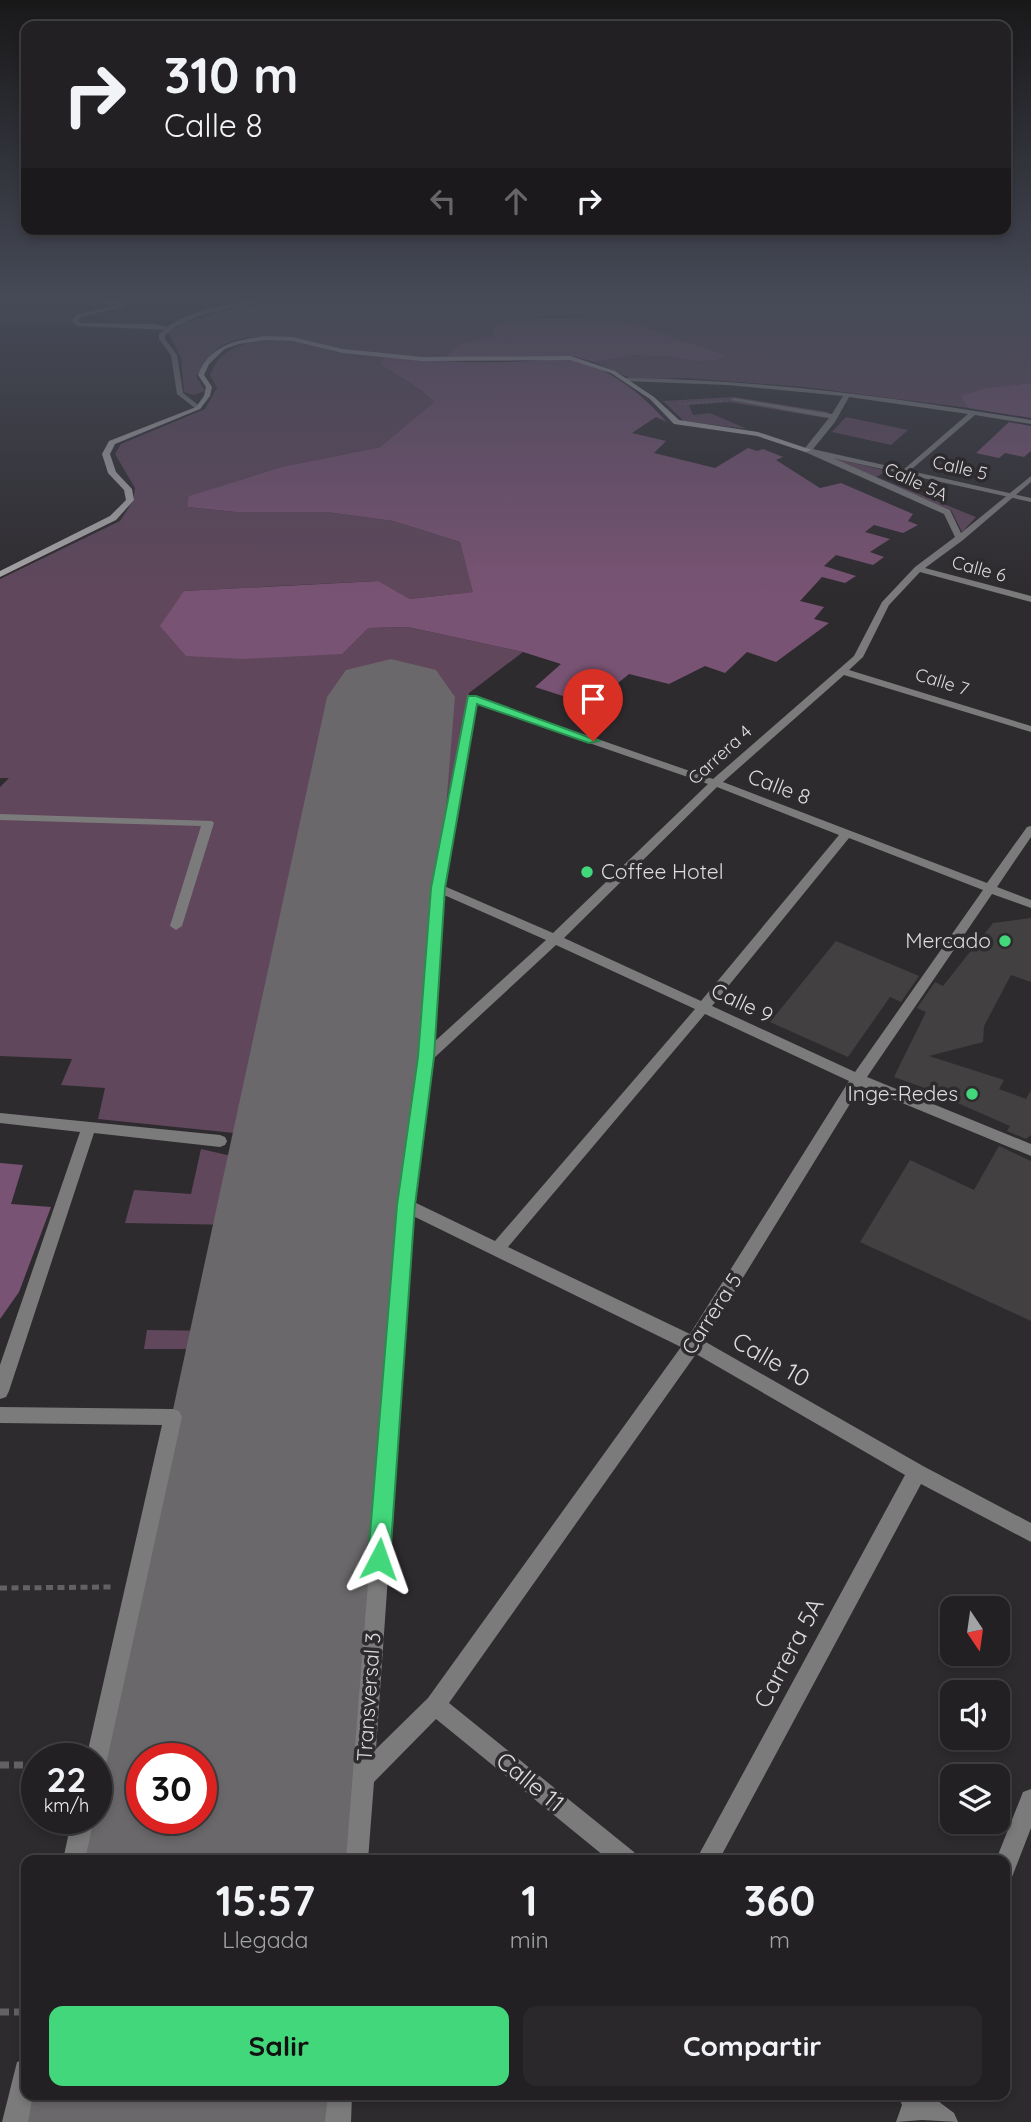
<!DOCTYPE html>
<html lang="es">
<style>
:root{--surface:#222022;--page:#2a282a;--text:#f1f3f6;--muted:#a2a3a5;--line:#3f3e40;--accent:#42d77b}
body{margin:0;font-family:Quicksand,sans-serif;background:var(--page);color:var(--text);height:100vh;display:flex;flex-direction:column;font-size:26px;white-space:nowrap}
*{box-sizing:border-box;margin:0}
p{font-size:23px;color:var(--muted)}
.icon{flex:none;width:38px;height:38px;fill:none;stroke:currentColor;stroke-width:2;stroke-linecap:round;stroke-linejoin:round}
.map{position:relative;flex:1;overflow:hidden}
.sheet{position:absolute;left:21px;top:1855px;width:989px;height:245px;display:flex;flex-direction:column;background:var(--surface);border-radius:14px;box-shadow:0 4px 10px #0003,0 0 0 2px var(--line)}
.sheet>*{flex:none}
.hud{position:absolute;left:21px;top:21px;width:990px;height:214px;border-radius:14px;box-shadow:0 4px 10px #0003,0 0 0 2px var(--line);background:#222022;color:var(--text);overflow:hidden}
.needle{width:46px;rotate:167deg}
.buttons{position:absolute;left:940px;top:1596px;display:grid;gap:14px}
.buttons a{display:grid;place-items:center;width:70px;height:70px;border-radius:14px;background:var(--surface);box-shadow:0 4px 10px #0003,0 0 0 2px var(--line);font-size:35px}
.speed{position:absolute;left:21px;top:1743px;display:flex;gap:14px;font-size:35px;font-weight:700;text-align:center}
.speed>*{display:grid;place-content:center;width:91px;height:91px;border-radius:50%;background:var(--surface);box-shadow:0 4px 10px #0003,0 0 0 2px var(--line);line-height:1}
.speed small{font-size:18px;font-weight:400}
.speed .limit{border:10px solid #d22;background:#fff;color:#111}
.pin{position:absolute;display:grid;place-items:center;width:60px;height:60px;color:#fff;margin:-72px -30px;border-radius:50% 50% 50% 0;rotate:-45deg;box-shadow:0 0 7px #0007}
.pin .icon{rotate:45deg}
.me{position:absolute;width:77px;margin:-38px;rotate:4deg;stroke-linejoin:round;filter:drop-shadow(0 0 5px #0008)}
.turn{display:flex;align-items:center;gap:24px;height:147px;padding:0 28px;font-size:32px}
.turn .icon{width:91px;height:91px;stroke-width:2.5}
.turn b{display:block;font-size:49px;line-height:60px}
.lanes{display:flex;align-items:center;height:66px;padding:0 28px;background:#0003;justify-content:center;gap:35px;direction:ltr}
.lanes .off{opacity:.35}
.eta{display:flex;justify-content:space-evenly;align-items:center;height:119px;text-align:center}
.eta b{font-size:42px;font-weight:700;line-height:49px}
.action{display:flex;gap:14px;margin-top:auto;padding:14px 28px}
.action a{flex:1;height:80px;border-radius:14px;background:var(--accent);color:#111;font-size:28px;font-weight:700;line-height:80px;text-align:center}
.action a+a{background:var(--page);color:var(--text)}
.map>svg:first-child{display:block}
.green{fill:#60475c;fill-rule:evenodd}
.forest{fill:#795373}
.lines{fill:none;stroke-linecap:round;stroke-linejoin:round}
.runway{fill:#6a686a;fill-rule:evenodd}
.building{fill:#434042}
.path-far2{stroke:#646164;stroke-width:2;stroke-dasharray:2.5 2;stroke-linecap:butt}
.path-far1{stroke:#646164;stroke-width:5;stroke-dasharray:7 4.5;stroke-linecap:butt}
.path{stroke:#646164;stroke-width:7;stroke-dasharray:9 5;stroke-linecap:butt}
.minor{fill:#7c7b7c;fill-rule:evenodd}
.tertiary{fill:#7c7b7c;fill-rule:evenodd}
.secondary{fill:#aaa7a9;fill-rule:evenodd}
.route{fill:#42d77b;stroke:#2b8c50;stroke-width:2}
.poi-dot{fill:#42d77b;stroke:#2e2b2e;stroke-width:2.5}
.labels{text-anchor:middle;stroke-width:7;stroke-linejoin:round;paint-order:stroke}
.far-street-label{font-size:18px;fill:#dddbdd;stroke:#2e2b2e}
.street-label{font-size:21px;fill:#dddbdd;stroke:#2e2b2e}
.poi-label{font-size:21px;fill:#dddbdd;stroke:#2e2b2e;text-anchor:end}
.near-street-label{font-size:24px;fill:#dddbdd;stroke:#2e2b2e}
</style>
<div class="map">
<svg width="1031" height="2122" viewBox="0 0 1031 2122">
<rect width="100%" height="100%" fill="#2e2b2e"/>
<g class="green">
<path d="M 290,299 L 1031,299 L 1031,383 L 986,388 L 962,397 L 968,408 L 805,387 L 685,378 L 632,379 L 594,362 L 693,343 C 631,322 556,301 494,330 L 492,336 L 460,343 L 444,358 C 412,357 379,355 347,350 C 309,343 256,325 220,347 C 211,352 203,367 196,376 L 205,391 L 194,395 L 184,392 L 181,358 L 168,332 C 205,311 249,307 290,299 Z"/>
<path d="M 265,340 L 290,341 L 340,352 L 384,357 L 382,364 C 399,379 419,386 434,402 L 380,447 L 281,467 L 190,496 L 187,507 L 236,512 L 326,512 L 393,521 L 460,542 L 474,592 L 410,599 L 377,581 L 184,591 L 368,628 L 408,627 L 523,652 L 469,693 L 429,887 L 400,1205 L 347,1860 L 96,1860 L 199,1349 L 144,1349 L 147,1330 L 217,1331 L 239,1225 L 125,1223 L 134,1190 L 191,1194 L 201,1149 L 236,1157 L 244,1134 L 98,1119 L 105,1088 L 61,1085 L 72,1059 L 0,1056 L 0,787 L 9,778 L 0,778 L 0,579 L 120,521 L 133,501 L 135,488 L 115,454 L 121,444 L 205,409 L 217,388 L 210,375 C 221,348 239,344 265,340 ZM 142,1759 L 201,1759 L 201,1818 L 142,1818 Z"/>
<path d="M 734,397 L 828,412 L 826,418 L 729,402 L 689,405 L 693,415 L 710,413 L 747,429 L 684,421 L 663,401 Z"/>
<path d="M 846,417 L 908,430 L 891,445 L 832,432 Z"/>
<path d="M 825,456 L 887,471 L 876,477 L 976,517 L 962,532 L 951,510 Z"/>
<path d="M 48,2095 L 328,2095 L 326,2122 L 42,2122 Z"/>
</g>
<g class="forest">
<path d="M 589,317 L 642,326 L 726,355 L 716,360 L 696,361 L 670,356 L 632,355 L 594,362 L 573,356 L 444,358 L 460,343 L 492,336 L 496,324 L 534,318 Z"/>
<path d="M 384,357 C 426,361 467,363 509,362 C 532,362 561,356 584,363 C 618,374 643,396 667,422 L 656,417 L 632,433 L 666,441 L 654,453 L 715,468 L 748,448 L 757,451 L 763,449 L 783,457 L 776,460 L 820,488 L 841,483 L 913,514 L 908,521 L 918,525 L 903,533 L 874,525 L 865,532 L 890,539 L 870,552 L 884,557 L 873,565 L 836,555 L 824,566 L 856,576 L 845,583 L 822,577 L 800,601 L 824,607 L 814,619 L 829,623 L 776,662 L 747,652 L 725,673 L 705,666 L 669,684 L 629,674 L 591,705 L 535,687 L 561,664 L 523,652 L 408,627 L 368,628 L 342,654 L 243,659 L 186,656 L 160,626 L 184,591 L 378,581 L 410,599 L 473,592 L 460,542 L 393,521 L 326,512 L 236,512 L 187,507 L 189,496 L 281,467 L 380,447 L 434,402 C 419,386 399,378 381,364 Z"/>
<path d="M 1031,383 L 1031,418 L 968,408 L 961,396 L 986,388 Z"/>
<path d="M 1009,422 L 1031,426 L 1031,451 L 1024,457 L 1005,453 L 999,458 L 976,453 Z"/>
<path d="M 0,1163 L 23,1165 L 11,1204 L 51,1207 L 19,1292 L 0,1319 Z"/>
</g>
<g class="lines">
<g class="runway">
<path d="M 391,659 L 436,670 L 455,697 L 360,1860 L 76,1860 L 85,1818 L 96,1818 L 96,1766 L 327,697 L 346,670 ZM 142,1759 L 201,1759 L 201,1818 L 142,1818 Z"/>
<path d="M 26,2095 L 342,2095 L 340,2122 L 20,2122 Z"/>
</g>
</g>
<g class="building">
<path d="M 1031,918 L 1031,982 L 1011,975 L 984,1026 L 983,1042 L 929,1056 L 1004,1080 L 999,1089 L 1026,1099 L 1031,1090 L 1031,1135 L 1026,1139 L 1007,1131 L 1010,1126 L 946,1098 L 947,1096 L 894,1077 L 926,1012 L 917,1008 L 935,982 L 943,986 L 993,923 Z"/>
<path d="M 836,941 L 919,976 L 901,1002 L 890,997 L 848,1057 L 770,1022 Z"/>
<path d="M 999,1146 L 1031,1161 L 1031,1321 L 860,1242 L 910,1160 L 974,1190 Z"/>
</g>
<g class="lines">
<path class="path-far2" d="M 679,404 L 723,401"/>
<path class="path-far1" d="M 0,1588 L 113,1587"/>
<g class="path">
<path d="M 0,1765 L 37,1765"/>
<path d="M 0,2012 L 26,2012"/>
</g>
<g class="minor">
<path d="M 0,299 L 23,299 L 0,302 Z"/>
<path d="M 63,299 L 93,299 L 124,303 L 122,307 L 80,317 L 78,321 L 81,323 L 154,324 L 171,328 L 168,330 L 78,326 L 71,321 L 76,315 L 118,305 Z"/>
<path d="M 626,378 C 763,380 896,397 1031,420 L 1031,424 L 975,415 L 906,474 L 902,472 L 903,470 L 968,414 L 849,397 L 835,422 L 813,449 L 950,510 L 961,533 L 1031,476 L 1031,482 L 963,540 L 925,568 L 1031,596 L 1031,602 L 920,572 L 889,605 L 863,657 L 849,670 L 1031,726 L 1031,732 L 844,675 L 723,782 L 987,883 L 1027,827 L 1031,826 L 1031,837 L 997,887 L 1031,900 L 1031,908 L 992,894 L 867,1077 L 1031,1144 L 1031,1156 L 861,1086 L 704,1341 L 923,1466 L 1031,1523 L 1031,1542 L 921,1484 L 719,1860 L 696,1860 L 905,1475 L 696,1354 L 449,1703 L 634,1852 L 637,1860 L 609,1860 L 436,1719 L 374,1782 L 368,1860 L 346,1860 L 398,1205 L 419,1057 L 432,888 L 467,699 L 476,697 L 713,779 L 854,656 L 882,602 L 915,567 L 955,537 L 944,514 L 805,452 L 805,448 L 829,418 L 731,400 L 734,398 L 832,414 L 843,396 L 728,385 L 624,381 ZM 476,704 L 708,784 L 553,933 L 444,886 ZM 717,787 L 839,835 L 701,1001 L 564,938 ZM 849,838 L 983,890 L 855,1072 L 712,1006 ZM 444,895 L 546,940 L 434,1042 ZM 556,945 L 695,1009 L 495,1241 L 414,1202 L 433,1059 ZM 705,1014 L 849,1081 L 690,1334 L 508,1247 ZM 413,1216 L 681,1347 L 428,1698 L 376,1749 Z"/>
<path d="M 0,814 L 212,821 L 214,823 L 182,926 L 176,930 L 170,926 L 201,826 L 0,820 Z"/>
<path d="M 0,1113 L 220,1135 L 225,1137 L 227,1141 L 225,1145 L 220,1147 L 94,1133 L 9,1391 L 6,1397 L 0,1399 L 0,1365 L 80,1132 L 0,1123 Z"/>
<path d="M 0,1407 L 173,1409 L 179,1411 L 182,1417 L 107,1760 L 104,1768 L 96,1771 L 96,1759 L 86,1759 L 162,1425 L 0,1423 Z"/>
<path d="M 1031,1789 L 1031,1828 L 1012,1877 L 1004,1880 L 1004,1860 L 996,1860 L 1023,1792 Z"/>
<path d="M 72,1818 L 94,1818 L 85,1860 L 63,1860 Z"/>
<path d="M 26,2059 L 26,2095 L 33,2095 L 28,2122 L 2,2122 L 17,2062 Z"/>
<path d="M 328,2095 L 352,2095 L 351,2122 L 325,2122 Z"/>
<path d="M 898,2095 L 930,2095 L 954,2113 L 958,2122 L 922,2120 L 896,2122 L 902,2105 Z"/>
</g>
<g class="tertiary">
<path d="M 261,299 L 275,299 L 201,315 L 175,327 L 165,335 L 165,339 L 177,355 L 183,393 L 202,408 L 196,409 L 177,394 L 171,355 L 159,339 L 159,334 C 186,309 226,305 261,299 Z"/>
<path d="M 808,448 L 1031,498 L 1031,502 L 805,452 L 804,450 Z"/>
</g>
<path class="secondary" d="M 265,336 L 292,337 L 343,349 L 422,357 L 571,356 L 615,371 L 654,397 L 679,420 L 758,432 L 812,450 L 805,452 L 757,436 L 674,424 L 650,399 L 611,373 L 570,360 L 422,361 L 343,353 L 292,341 L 265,340 L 239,344 L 225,349 L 209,364 L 204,375 L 212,387 L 210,396 L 200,409 L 115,444 L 110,454 L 116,472 L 132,489 L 134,500 L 116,520 L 0,577 L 0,571 L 110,516 L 126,500 L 124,490 L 108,473 L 102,454 L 109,441 L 196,407 L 204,396 L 206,387 L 198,375 C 210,345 236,340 265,336 Z"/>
</g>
<linearGradient id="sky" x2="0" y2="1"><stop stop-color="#191819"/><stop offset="0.5" stop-color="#464a57"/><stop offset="1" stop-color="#464a57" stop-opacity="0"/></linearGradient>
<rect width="1031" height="596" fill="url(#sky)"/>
<path class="route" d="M 468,696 L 476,696 L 599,741 L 589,743 L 477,704 L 445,888 L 434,1057 L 415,1205 L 390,1559 L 387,1567 L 379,1570 L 371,1567 L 368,1559 L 397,1205 L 418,1057 L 431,888 Z"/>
<g class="poi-dot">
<circle cx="587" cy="872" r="7"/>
<circle cx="1005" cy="941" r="7"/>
<circle cx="972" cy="1094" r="7"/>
</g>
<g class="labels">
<g class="far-street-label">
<text transform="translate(960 468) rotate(13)" y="6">Calle 5</text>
<text transform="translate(916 482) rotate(25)" y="6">Calle 5A</text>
<text transform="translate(979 569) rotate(15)" y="6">Calle 6</text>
<text transform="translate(942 682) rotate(17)" y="6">Calle 7</text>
<text transform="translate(720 755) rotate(-42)" y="6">Carrera 4</text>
</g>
<g class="street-label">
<text transform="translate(779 787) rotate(21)" y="7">Calle 8</text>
<text transform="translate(742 1003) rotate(25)" y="7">Calle 9</text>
<text transform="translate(712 1314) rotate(-57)" y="7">Carrera 5</text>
<text transform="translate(369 1697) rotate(-86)" y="7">Transversal 3</text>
</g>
<g class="poi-label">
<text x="601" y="879" text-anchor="start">Coffee Hotel</text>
<text x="991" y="948">Mercado</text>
<text x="958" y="1101">Inge-Redes</text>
</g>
<g class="near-street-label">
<text transform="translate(771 1360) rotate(30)" y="8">Calle 10</text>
<text transform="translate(789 1653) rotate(-62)" y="8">Carrera 5A</text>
<text transform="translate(530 1782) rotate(39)" y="8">Calle 11</text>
</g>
</g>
</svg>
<div class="buttons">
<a><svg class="needle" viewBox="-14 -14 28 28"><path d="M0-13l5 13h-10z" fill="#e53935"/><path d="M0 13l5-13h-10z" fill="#a2a3a5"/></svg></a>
<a><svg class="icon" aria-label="sound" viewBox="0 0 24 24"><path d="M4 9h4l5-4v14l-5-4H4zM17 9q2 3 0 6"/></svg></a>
<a><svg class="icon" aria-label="layers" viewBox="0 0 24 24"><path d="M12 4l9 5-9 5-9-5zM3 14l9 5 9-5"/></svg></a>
</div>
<div class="speed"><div>22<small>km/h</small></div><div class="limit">30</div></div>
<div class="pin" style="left:593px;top:741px;background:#d93025"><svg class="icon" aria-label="arrive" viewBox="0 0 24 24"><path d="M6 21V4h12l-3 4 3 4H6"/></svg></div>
<svg class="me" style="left:379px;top:1559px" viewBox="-20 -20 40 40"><path d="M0-17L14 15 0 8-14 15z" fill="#42d77b" stroke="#fff" stroke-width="4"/></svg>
<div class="hud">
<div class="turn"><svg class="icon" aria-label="right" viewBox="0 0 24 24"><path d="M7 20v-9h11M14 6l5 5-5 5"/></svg><div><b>310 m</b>Calle 8</div></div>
<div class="lanes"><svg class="icon off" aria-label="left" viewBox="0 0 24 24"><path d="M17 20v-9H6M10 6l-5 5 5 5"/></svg><svg class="icon off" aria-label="ahead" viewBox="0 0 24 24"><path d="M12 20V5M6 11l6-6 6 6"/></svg><svg class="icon" aria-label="right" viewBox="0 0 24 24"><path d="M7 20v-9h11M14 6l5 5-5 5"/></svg></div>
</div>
<section class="sheet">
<div class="eta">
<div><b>15:57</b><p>Llegada</p></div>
<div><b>1</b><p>min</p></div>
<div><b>360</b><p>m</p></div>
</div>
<div class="action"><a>Salir</a><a>Compartir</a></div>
</section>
</div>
